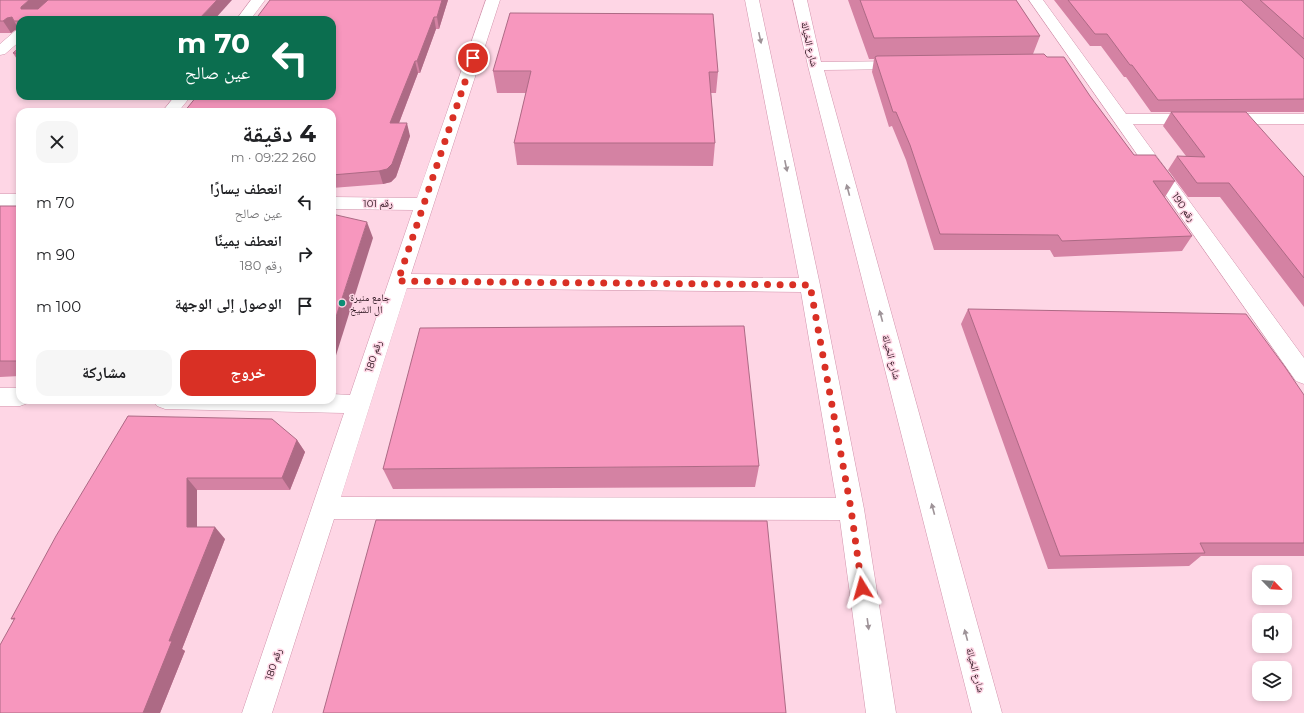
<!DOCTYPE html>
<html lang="ar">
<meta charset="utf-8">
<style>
:root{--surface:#fff;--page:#f6f6f6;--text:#202124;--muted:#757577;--accent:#d93025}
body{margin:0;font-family:Montserrat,"Noto Naskh Arabic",sans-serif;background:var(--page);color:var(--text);direction:rtl;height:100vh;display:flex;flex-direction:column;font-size:15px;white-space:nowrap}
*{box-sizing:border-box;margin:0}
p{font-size:13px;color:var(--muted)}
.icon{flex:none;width:22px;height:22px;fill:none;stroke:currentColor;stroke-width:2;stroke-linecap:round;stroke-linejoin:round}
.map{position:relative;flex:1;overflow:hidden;direction:ltr}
.drawer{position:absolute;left:16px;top:108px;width:320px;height:296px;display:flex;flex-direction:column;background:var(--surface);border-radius:12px;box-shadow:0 2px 6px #0003;direction:rtl}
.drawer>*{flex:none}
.top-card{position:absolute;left:16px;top:16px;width:320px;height:84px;border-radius:12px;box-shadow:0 2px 6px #0003;direction:rtl;background:#0b6e4f;color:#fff;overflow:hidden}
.needle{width:26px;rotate:115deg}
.controls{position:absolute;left:1252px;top:565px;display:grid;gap:8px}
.controls a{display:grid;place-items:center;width:40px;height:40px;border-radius:8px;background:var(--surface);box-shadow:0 2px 6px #0003;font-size:20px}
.pin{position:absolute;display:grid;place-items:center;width:34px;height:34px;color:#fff;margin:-17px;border:2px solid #fff;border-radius:50%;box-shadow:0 1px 4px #0007}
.me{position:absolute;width:44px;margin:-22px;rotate:352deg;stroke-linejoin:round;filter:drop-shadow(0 0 3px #0008)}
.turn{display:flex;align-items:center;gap:14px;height:84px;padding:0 20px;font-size:18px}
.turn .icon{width:52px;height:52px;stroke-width:2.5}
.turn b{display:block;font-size:28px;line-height:34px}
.round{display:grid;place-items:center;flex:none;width:42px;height:42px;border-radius:12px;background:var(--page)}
.summary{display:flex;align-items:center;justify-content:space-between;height:68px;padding:0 20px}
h1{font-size:24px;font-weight:700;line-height:30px}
.button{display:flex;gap:8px;margin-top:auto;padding:8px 20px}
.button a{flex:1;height:46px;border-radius:12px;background:var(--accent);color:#fff;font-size:16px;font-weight:700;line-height:46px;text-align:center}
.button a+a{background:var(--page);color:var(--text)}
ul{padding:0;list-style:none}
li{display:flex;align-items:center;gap:12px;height:52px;padding:0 20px}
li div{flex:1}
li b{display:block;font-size:15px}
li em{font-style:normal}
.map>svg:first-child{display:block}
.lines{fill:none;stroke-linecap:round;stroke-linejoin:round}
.street-casing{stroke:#d194ac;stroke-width:1}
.street{fill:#fff;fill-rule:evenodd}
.wall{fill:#d482a3}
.shaded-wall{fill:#ad6a85}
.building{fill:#f797be;stroke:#ad6a85}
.oneway{fill:#9e9398}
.route{stroke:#d93025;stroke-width:7;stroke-dasharray:0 12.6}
.poi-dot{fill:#0d8f76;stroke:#fed6e5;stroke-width:1.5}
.labels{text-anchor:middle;stroke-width:3;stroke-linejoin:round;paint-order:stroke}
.street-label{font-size:10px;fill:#27101a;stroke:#fed6e5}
.poi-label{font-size:10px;fill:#27101a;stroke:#fed6e5;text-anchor:start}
</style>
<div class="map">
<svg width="1304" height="713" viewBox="0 0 1304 713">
<rect width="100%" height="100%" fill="#fed6e5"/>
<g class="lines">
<defs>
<g id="street">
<path d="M 251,0 L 265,0 L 250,20 L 236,20 Z"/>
<path d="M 486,0 L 500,0 L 411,274 L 799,278 L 745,0 L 759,0 L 820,285 L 864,509 L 896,713 L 866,713 L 840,520 L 334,519 L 272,713 L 242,713 L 344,413 L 165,409 L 157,406 L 153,400 L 332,400 L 332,394 L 350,395 L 413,210 L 332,209 L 332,197 L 417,198 ZM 407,288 L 801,292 L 836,498 L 341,497 Z"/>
<path d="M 793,0 L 807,0 L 821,62 L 904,61 L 909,62 L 911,65 L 909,68 L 904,69 L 824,70 L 1002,713 L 972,713 L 808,66 Z"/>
<path d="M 1029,0 L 1043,0 L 1126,114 L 1304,114 L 1304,124 L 1133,124 L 1304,358 L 1304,384 L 1296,381 Z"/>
<path d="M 20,30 L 20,41 L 5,54 L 0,55 L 0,44 L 15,31 Z"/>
<path d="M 175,96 L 191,96 L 178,112 L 162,112 Z"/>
<rect x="0" y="194" width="20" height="12"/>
<path d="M 0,388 L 20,388 L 20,400 L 30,400 L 28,403 L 20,406 L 0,406 Z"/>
</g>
</defs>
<use href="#street" class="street-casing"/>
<use href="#street" class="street"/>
</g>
<g class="wall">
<path d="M 0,0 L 20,20 L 20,30 L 19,29 L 15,30 L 11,33 L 0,33 Z"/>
<path d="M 270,0 L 448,0 L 439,29 L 436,29 L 420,73 L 418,73 L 399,123 L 410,136 L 396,177 L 391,182 L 383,184 L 332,188 L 332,112 Z"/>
<path d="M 848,0 L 1016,0 L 1040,36 L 1033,54 L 1047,57 L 1090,96 L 1134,155 L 1175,181 L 1165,197 L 1164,197 L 1192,236 L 1182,251 L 1054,257 L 1050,250 L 934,250 L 906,160 L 892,126 L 889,127 L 872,72 L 874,59 L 869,59 Z"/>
<path d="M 1054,0 L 1304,0 L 1304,112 L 1215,112 L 1304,177 L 1304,307 L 1220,197 L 1188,197 L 1168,170 L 1177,156 L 1186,156 L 1163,126 L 1171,112 L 1151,112 L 1126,77 L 1124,77 L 1101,46 L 1090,46 Z"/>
<path d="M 20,47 L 20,64 L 13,53 Z"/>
<path d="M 493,71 L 718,72 L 716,93 L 711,93 L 715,143 L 713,166 L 517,165 L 514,143 L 526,93 L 497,93 Z"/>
<path d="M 0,206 L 20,206 L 20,376 L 0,377 Z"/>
<path d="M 968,309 L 1304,395 L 1304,556 L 1201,556 L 1189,566 L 1048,569 L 961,324 Z"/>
<path d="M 128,416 L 297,440 L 305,452 L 290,490 L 197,490 L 197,527 L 225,539 L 182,649 L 185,651 L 160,713 L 0,713 L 14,620 L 11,619 Z"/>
<path d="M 759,466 L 755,487 L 393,489 L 383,469 Z"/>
</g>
<g class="shaded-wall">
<path d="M 29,0 L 49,0 L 28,19 L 21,9 L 21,7 Z"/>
<path d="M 217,0 L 232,0 L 214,20 L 198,20 Z"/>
<path d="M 442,0 L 448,0 L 439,29 L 437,17 Z"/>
<path d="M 12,17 L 14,21 L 19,29 L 15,30 L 11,33 L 3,21 L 7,18 Z"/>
<path d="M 434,17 L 436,29 L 420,73 L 417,61 Z"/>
<path d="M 415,61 L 418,73 L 394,136 L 390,123 Z"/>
<path d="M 407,123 L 410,136 L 396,177 L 391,182 L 383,184 L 379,171 Z"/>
<path d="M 367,222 L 373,238 L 332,368 L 332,329 Z"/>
<path d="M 297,440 L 305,452 L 290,490 L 282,478 Z"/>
<path d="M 187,478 L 197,490 L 197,538 L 187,527 Z"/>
<path d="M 215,527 L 225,539 L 182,649 L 185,651 L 160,713 L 143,713 L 169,641 Z"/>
</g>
<g class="building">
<path d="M 0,0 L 29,0 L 21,7 L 21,9 L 38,9 L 48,0 L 217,0 L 198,20 L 20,20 L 20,21 L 14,21 L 12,17 L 7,18 L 3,21 L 0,21 Z"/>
<path d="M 270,0 L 442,0 L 437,17 L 434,17 L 417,61 L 415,61 L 390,123 L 407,123 L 392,164 L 387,169 L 379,171 L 332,175 L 332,112 L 184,112 L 197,96 L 332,96 L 332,20 L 255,20 Z"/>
<path d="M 860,0 L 1016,0 L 1040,36 L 874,38 Z"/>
<path d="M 1068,0 L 1241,0 L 1304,59 L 1304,99 L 1158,100 L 1132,65 L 1130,65 L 1107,34 L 1095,34 Z"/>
<path d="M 1260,0 L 1304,0 L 1304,39 Z"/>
<path d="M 510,13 L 713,14 L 718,72 L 709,72 L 715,143 L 514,143 L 531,71 L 493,71 Z"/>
<path d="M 20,47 L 20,53 L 13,53 Z"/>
<path d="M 1044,54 L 1047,57 L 1064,57 L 1090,96 L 1134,155 L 1155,155 L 1175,181 L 1153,181 L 1192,236 L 1062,241 L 1058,235 L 940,234 L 910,145 L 896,112 L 893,112 L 875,57 L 877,56 Z"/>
<path d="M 1171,112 L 1246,112 L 1304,177 L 1304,278 L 1229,183 L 1197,183 L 1177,156 L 1205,157 Z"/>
<rect x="0" y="206" width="20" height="155"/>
<path d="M 332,214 L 367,222 L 332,329 Z"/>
<path d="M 968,309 L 1246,314 L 1285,367 L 1304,395 L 1304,543 L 1200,543 L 1205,553 L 1060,556 Z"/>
<path d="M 744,326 L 759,466 L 383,469 L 420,328 Z"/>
<path d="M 128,416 L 272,419 L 297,440 L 282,478 L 187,478 L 187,527 L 215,527 L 169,641 L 172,641 L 143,713 L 0,713 L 0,645 L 15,618 L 11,619 L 56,536 Z"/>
<path d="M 376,520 L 767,521 L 786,713 L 323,713 Z"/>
</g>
<defs><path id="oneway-solid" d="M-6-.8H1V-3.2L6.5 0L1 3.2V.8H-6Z"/></defs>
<g class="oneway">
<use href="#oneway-solid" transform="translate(760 38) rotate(78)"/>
<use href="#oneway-solid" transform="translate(786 166) rotate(78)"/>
<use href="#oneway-solid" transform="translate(848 190) rotate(-105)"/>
<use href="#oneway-solid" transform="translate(881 316) rotate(-105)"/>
<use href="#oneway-solid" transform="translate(933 509) rotate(-105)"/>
<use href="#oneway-solid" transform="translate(868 624) rotate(82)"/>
<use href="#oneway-solid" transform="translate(966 635) rotate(-105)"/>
</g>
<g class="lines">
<path class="route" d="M 473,58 L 398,281 L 810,285 L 851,509 L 862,588"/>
</g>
<circle class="poi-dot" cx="342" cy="303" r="4"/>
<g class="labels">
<g class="street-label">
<text transform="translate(810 44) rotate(77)" y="4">شارع الخيالة</text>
<text x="378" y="207">رقم 101</text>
<text transform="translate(1184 207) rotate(55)" y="4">رقم 190</text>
<text transform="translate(373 356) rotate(-72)" y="4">رقم 180</text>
<text transform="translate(892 357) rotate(75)" y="4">شارع الخيالة</text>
<text transform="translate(273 664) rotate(-72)" y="4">رقم 180</text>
<text transform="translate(976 670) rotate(75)" y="4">شارع الخيالة</text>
</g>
<g class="poi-label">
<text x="350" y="301">جامع منيرة<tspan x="350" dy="12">ال الشيخ</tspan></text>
</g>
</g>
</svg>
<div class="controls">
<a><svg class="needle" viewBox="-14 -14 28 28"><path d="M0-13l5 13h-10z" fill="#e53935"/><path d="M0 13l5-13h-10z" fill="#757577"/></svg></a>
<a><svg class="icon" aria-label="sound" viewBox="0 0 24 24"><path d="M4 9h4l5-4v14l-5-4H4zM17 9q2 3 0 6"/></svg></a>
<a><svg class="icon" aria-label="layers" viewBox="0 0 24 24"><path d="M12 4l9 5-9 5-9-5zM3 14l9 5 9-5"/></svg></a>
</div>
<div class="pin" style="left:473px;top:58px;background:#d93025"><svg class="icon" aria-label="arrive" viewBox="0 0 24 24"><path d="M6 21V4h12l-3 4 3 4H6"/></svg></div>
<svg class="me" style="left:862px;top:588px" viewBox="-20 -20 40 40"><path d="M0-17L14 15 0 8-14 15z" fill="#d93025" stroke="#fff" stroke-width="4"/></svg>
<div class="top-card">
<div class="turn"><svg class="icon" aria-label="left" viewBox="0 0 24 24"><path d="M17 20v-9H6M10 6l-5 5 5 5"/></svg><div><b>70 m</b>عين صالح</div></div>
</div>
<section class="drawer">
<div class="summary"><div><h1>4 دقيقة</h1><p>260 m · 09:22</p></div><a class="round"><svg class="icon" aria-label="close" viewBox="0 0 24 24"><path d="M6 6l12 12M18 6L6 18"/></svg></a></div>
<ul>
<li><svg class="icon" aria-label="left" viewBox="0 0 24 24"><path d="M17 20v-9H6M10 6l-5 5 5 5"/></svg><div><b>انعطف يسارًا</b><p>عين صالح</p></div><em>70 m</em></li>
<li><svg class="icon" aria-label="right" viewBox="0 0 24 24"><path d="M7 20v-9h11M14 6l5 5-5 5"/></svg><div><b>انعطف يمينًا</b><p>رقم 180</p></div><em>90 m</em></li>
<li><svg class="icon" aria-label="arrive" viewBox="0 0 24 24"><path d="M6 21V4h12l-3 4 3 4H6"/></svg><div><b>الوصول إلى الوجهة</b></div><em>100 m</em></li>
</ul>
<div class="button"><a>خروج</a><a>مشاركة</a></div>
</section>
</div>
